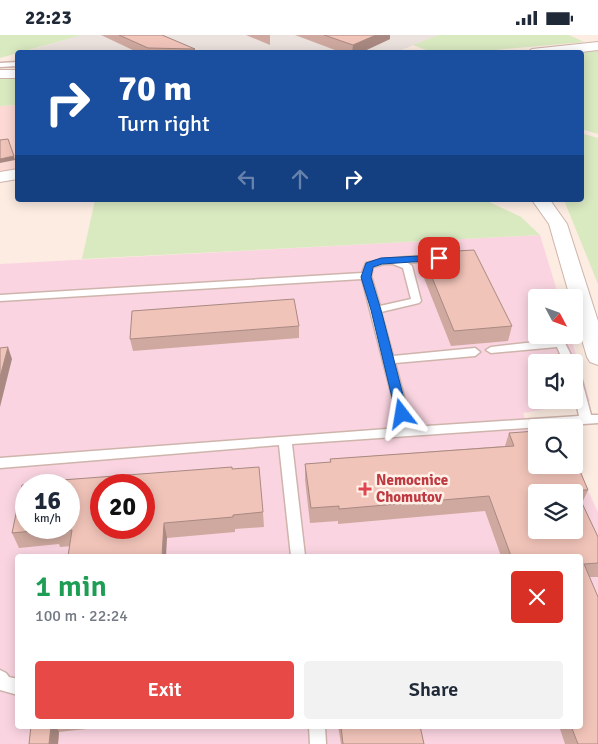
<!DOCTYPE html>
<meta charset="utf-8">
<style>
:root{--surface:#fff;--page:#f2f2f3;--text:#1f2937;--muted:#747a83;--accent:#e64946}
body{margin:0;font-family:Signika,sans-serif;background:var(--page);color:var(--text);height:100vh;display:flex;flex-direction:column;font-size:19px;white-space:nowrap}
*{box-sizing:border-box;margin:0}
p{font-size:16px;color:var(--muted)}
.icon{flex:none;width:28px;height:28px;fill:none;stroke:currentColor;stroke-width:2;stroke-linecap:round;stroke-linejoin:round}
.map{position:relative;flex:1;overflow:hidden}
.panel{position:absolute;left:15px;top:519px;width:568px;height:175px;display:flex;flex-direction:column;background:var(--surface);border-radius:5px;box-shadow:0 2px 12px #0003}
.panel>*{flex:none}
.banner{position:absolute;left:15px;top:15px;width:569px;height:152px;border-radius:5px;box-shadow:0 2px 12px #0003;background:#1a4fa0;color:#fff;overflow:hidden}
.needle{width:32px;rotate:131deg}
.controls{position:absolute;left:528px;top:254px;display:grid;gap:10px}
.controls a{display:grid;place-items:center;width:55px;height:55px;border-radius:5px;background:var(--surface);box-shadow:0 2px 12px #0003;font-size:25px}
.speed{position:absolute;left:15px;top:439px;display:flex;gap:10px;font-size:25px;font-weight:700;text-align:center}
.speed>*{display:grid;place-content:center;width:65px;height:65px;border-radius:50%;background:var(--surface);box-shadow:0 2px 12px #0003;line-height:1}
.speed small{font-size:12px;font-weight:400}
.speed .limit{border:8px solid #d22;background:#fff;color:#111}
.pin{position:absolute;display:grid;place-items:center;width:42px;height:42px;color:#fff;margin:-21px;border-radius:10px;box-shadow:0 2px 8px #0006}
.me{position:absolute;width:55px;margin:-28px;rotate:346deg;stroke-linejoin:round;filter:drop-shadow(0 0 4px #0008)}
.turn{display:flex;align-items:center;gap:18px;height:105px;padding:0 20px;font-size:22px}
.turn .icon{width:65px;height:65px;stroke-width:2.5}
.turn b{display:block;font-size:35px;line-height:42px}
.lanes{display:flex;align-items:center;height:48px;padding:0 20px;background:#0003;justify-content:center;gap:25px;direction:ltr}
.lanes .off{opacity:.35}
.round{display:grid;place-items:center;flex:none;width:52px;height:52px;border-radius:5px;background:var(--page)}
.headline{display:flex;align-items:center;justify-content:space-between;height:85px;padding:0 20px}
h1{font-size:30px;font-weight:600;line-height:38px;color:#1e9e55}
.cta{display:flex;gap:10px;margin-top:auto;padding:10px 20px}
.cta a{flex:1;height:58px;border-radius:5px;background:var(--accent);color:#fff;font-size:20px;font-weight:600;line-height:58px;text-align:center}
.cta a+a{background:var(--page);color:var(--text)}
.status{display:flex;justify-content:space-between;align-items:center;height:35px;padding:0 25px;background:var(--surface);direction:ltr}
.status svg{height:14px;fill:currentColor}
.map>svg:first-child{display:block}
.commercial{fill:#fdd9d5}
.industrial{fill:#ebe1dd}
.medical{fill:#fad5e1;fill-rule:evenodd}
.green{fill:#d9e9c0}
.lines{fill:none;stroke-linecap:round;stroke-linejoin:round}
.service-casing{stroke:#cfb4ac;stroke-width:3}
.minor-casing{stroke:#cfb4ac;stroke-width:2}
.service{fill:#fff;fill-rule:evenodd}
.minor{fill:#fff;fill-rule:evenodd}
.wall{fill:#cfa99f}
.shaded-wall{fill:#a98982}
.building{fill:#f1c4b9;stroke:#a98982;fill-rule:evenodd}
.route{fill:#1a73e8;stroke:#114b97}
.health-dot{fill:#e0444e;stroke:#fff1e8;stroke-width:2}
.labels{text-anchor:middle;stroke-width:5;stroke-linejoin:round;paint-order:stroke}
.health-label{font-size:15px;font-weight:bold;fill:#be3a42;stroke:#fff1e8;text-anchor:start}
</style>
<div class="status"><b>22:23</b><svg viewBox="0 0 49 12"><path d="M0 12V9h3v3zM5 12V6h3v6zM10 12V3h3v9zM15 12V0h3v12zM26 1h20v11H26zM47 4h2v5h-2z"/></svg></div>
<div class="map">
<svg width="598" height="709" viewBox="0 0 598 709">
<rect width="100%" height="100%" fill="#fcece2"/>
<path class="commercial" d="M 17,70 L 17,137 L 0,140 L 0,71 Z"/>
<path class="industrial" d="M 82,0 L 439,0 L 394,18 L 20,18 Z"/>
<path class="medical" d="M 540,200 L 559,262 L 536,262 L 536,300 L 570,300 L 590,366 L 523,378 L 535,410 L 536,430 L 574,430 L 574,426 L 598,477 L 598,709 L 0,709 L 0,229 ZM 536,328 L 574,328 L 574,365 L 536,365 ZM 26,450 L 69,450 L 69,492 L 26,492 ZM 101,450 L 144,450 L 144,492 L 101,492 ZM 536,458 L 574,458 L 574,495 L 536,495 ZM 18,521 L 580,521 L 580,691 L 18,691 Z"/>
<g class="green">
<path d="M 0,0 L 82,0 L 0,23 Z"/>
<path d="M 439,0 L 569,0 L 584,7 L 472,17 L 420,17 L 426,15 L 413,10 Z"/>
<path d="M 598,13 L 598,99 L 581,94 L 581,18 L 555,18 Z"/>
<path d="M 0,41 L 17,41 L 17,70 L 0,71 Z"/>
<path d="M 581,98 L 598,103 L 598,249 L 564,165 L 581,165 Z"/>
<path d="M 95,165 L 485,165 L 521,182 L 540,200 L 82,224 Z"/>
</g>
<g class="lines">
<defs>
<g id="service">
<path d="M 18,27 L 18,31 L 0,32 L 0,28 Z"/>
<path d="M 435,220 L 440,223 L 438,225 L 408,228 L 412,231 L 421,266 L 419,268 L 381,277 L 393,321 L 475,313 L 480,317 L 475,321 L 395,328 L 412,392 L 579,381 L 574,357 L 574,331 L 579,335 L 591,380 L 598,380 L 598,388 L 292,409 L 305,521 L 291,521 L 279,410 L 0,433 L 0,423 L 400,393 L 362,244 L 0,266 L 0,260 L 362,238 L 366,228 C 388,222 412,222 435,220 ZM 384,229 L 393,229 L 403,233 L 411,264 L 380,271 L 371,241 L 373,232 Z"/>
<path d="M 551,300 L 561,300 L 575,328 L 574,331 L 574,328 L 564,328 L 557,312 L 491,318 L 486,315 L 491,312 L 553,305 Z"/>
<path d="M 0,635 L 6,638 L 9,642 L 18,644 L 18,660 L 0,655 Z"/>
<path d="M 309,691 L 325,691 L 326,709 L 310,709 Z"/>
</g>
<g id="minor">
<path d="M 598,7 L 598,15 L 572,18 L 526,18 L 532,14 Z"/>
<rect x="0" y="35" width="18" height="8"/>
<path d="M 18,134 L 18,144 L 0,147 L 0,137 Z"/>
<path d="M 532,165 L 550,165 L 567,189 L 598,286 L 598,330 L 590,327 L 587,322 L 574,277 L 574,262 L 570,262 L 549,189 Z"/>
</g>
</defs>
<use href="#service" class="service-casing"/>
<use href="#minor" class="minor-casing"/>
<use href="#service" class="service"/>
<use href="#minor" class="minor"/>
</g>
<g class="wall">
<path d="M 101,0 L 162,0 L 195,14 L 195,18 L 139,18 Z"/>
<path d="M 246,0 L 270,0 L 270,10 Z"/>
<path d="M 295,0 L 390,0 L 390,4 L 360,18 L 343,18 Z"/>
<path d="M 422,218 L 512,291 L 508,306 L 451,311 L 420,233 Z"/>
<path d="M 299,291 L 299,303 L 133,316 L 130,304 Z"/>
<path d="M 509,398 L 588,455 L 582,468 L 598,502 L 598,542 L 590,542 L 598,709 L 565,709 L 559,691 L 580,691 L 580,521 L 501,521 L 485,476 L 338,489 L 338,486 L 310,488 L 305,445 L 305,429 L 330,427 L 330,424 L 505,411 Z"/>
<path d="M 233,434 L 263,477 L 264,492 L 235,494 L 235,497 L 167,503 L 60,512 L 59,509 L 19,513 L 12,498 Z"/>
<path d="M 31,691 L 114,691 L 59,697 L 58,709 L 29,709 Z"/>
<path d="M 338,691 L 420,691 L 424,709 L 341,709 Z"/>
</g>
<g class="shaded-wall">
<path d="M 376,0 L 390,0 L 390,4 L 360,18 L 352,18 L 353,10 Z"/>
<path d="M 14,121 L 15,125 L 0,128 L 0,124 Z"/>
<path d="M 8,312 L 12,324 L 0,372 L 0,342 Z"/>
<path d="M 164,488 L 167,503 L 166,521 L 162,521 Z"/>
<path d="M 51,691 L 56,691 L 59,697 L 58,709 L 49,709 Z"/>
</g>
<g class="building">
<path d="M 119,0 L 162,0 L 195,14 L 148,13 Z"/>
<path d="M 324,0 L 376,0 L 353,10 Z"/>
<path d="M 8,104 L 14,121 L 0,124 L 0,105 Z"/>
<path d="M 474,215 L 512,291 L 454,296 L 422,218 Z"/>
<path d="M 294,264 L 299,291 L 130,304 L 132,276 Z"/>
<path d="M 8,312 L 0,342 L 0,313 Z"/>
<path d="M 536,396 L 536,430 L 574,430 L 574,422 L 588,455 L 574,455 L 581,466 L 598,502 L 598,528 L 584,529 L 598,562 L 598,709 L 578,709 L 571,691 L 580,691 L 580,521 L 511,521 L 489,461 L 339,474 L 339,471 L 311,473 L 305,429 L 331,427 L 330,424 L 514,411 L 509,398 ZM 536,458 L 574,458 L 574,495 L 536,495 Z"/>
<path d="M 232,432 L 232,434 L 259,432 L 263,477 L 233,480 L 233,482 L 164,488 L 162,521 L 68,521 L 72,495 L 54,497 L 54,494 L 12,498 L 22,450 L 62,447 L 62,445 ZM 26,450 L 69,450 L 69,492 L 26,492 ZM 101,450 L 144,450 L 144,492 L 101,492 Z"/>
<path d="M 31,691 L 51,691 L 49,709 L 29,709 Z"/>
<path d="M 341,691 L 420,691 L 424,709 L 343,709 Z"/>
</g>
<path class="route" d="M 439,220 L 444,223 L 442,225 L 382,229 L 373,232 L 371,242 L 381,275 L 408,379 L 402,383 L 396,379 L 371,275 L 361,242 L 366,228 L 381,223 Z"/>
<path class="health-dot" d="M362.5 446.5h5v5h5v5h-5v5h-5v-5h-5v-5h5z"/>
<g class="labels">
<g class="health-label">
<text x="376" y="450">Nemocnice<tspan x="376" dy="17">Chomutov</tspan></text>
</g>
</g>
</svg>
<div class="controls">
<a><svg class="needle" viewBox="-14 -14 28 28"><path d="M0-13l5 13h-10z" fill="#e53935"/><path d="M0 13l5-13h-10z" fill="#747a83"/></svg></a>
<a><svg class="icon" aria-label="sound" viewBox="0 0 24 24"><path d="M4 9h4l5-4v14l-5-4H4zM17 9q2 3 0 6"/></svg></a>
<a><svg class="icon" aria-label="search" viewBox="0 0 24 24"><circle cx="10" cy="10" r="6"/><path d="M15 15l6 6"/></svg></a>
<a><svg class="icon" aria-label="layers" viewBox="0 0 24 24"><path d="M12 4l9 5-9 5-9-5zM3 14l9 5 9-5"/></svg></a>
</div>
<div class="speed"><div>16<small>km/h</small></div><div class="limit">20</div></div>
<div class="pin" style="left:439px;top:223px;background:#d93025"><svg class="icon" aria-label="arrive" viewBox="0 0 24 24"><path d="M6 21V4h12l-3 4 3 4H6"/></svg></div>
<svg class="me" style="left:402px;top:379px" viewBox="-20 -20 40 40"><path d="M0-17L14 15 0 8-14 15z" fill="#1a73e8" stroke="#fff" stroke-width="4"/></svg>
<div class="banner">
<div class="turn"><svg class="icon" aria-label="right" viewBox="0 0 24 24"><path d="M7 20v-9h11M14 6l5 5-5 5"/></svg><div><b>70 m</b>Turn right</div></div>
<div class="lanes"><svg class="icon off" aria-label="left" viewBox="0 0 24 24"><path d="M17 20v-9H6M10 6l-5 5 5 5"/></svg><svg class="icon off" aria-label="ahead" viewBox="0 0 24 24"><path d="M12 20V5M6 11l6-6 6 6"/></svg><svg class="icon" aria-label="right" viewBox="0 0 24 24"><path d="M7 20v-9h11M14 6l5 5-5 5"/></svg></div>
</div>
<section class="panel">
<div class="headline"><div><h1>1 min</h1><p>100 m · 22:24</p></div><a class="round" style="background:#d93025;color:#fff"><svg class="icon" aria-label="close" viewBox="0 0 24 24"><path d="M6 6l12 12M18 6L6 18"/></svg></a></div>
<div class="cta"><a>Exit</a><a>Share</a></div>
</section>
</div>
